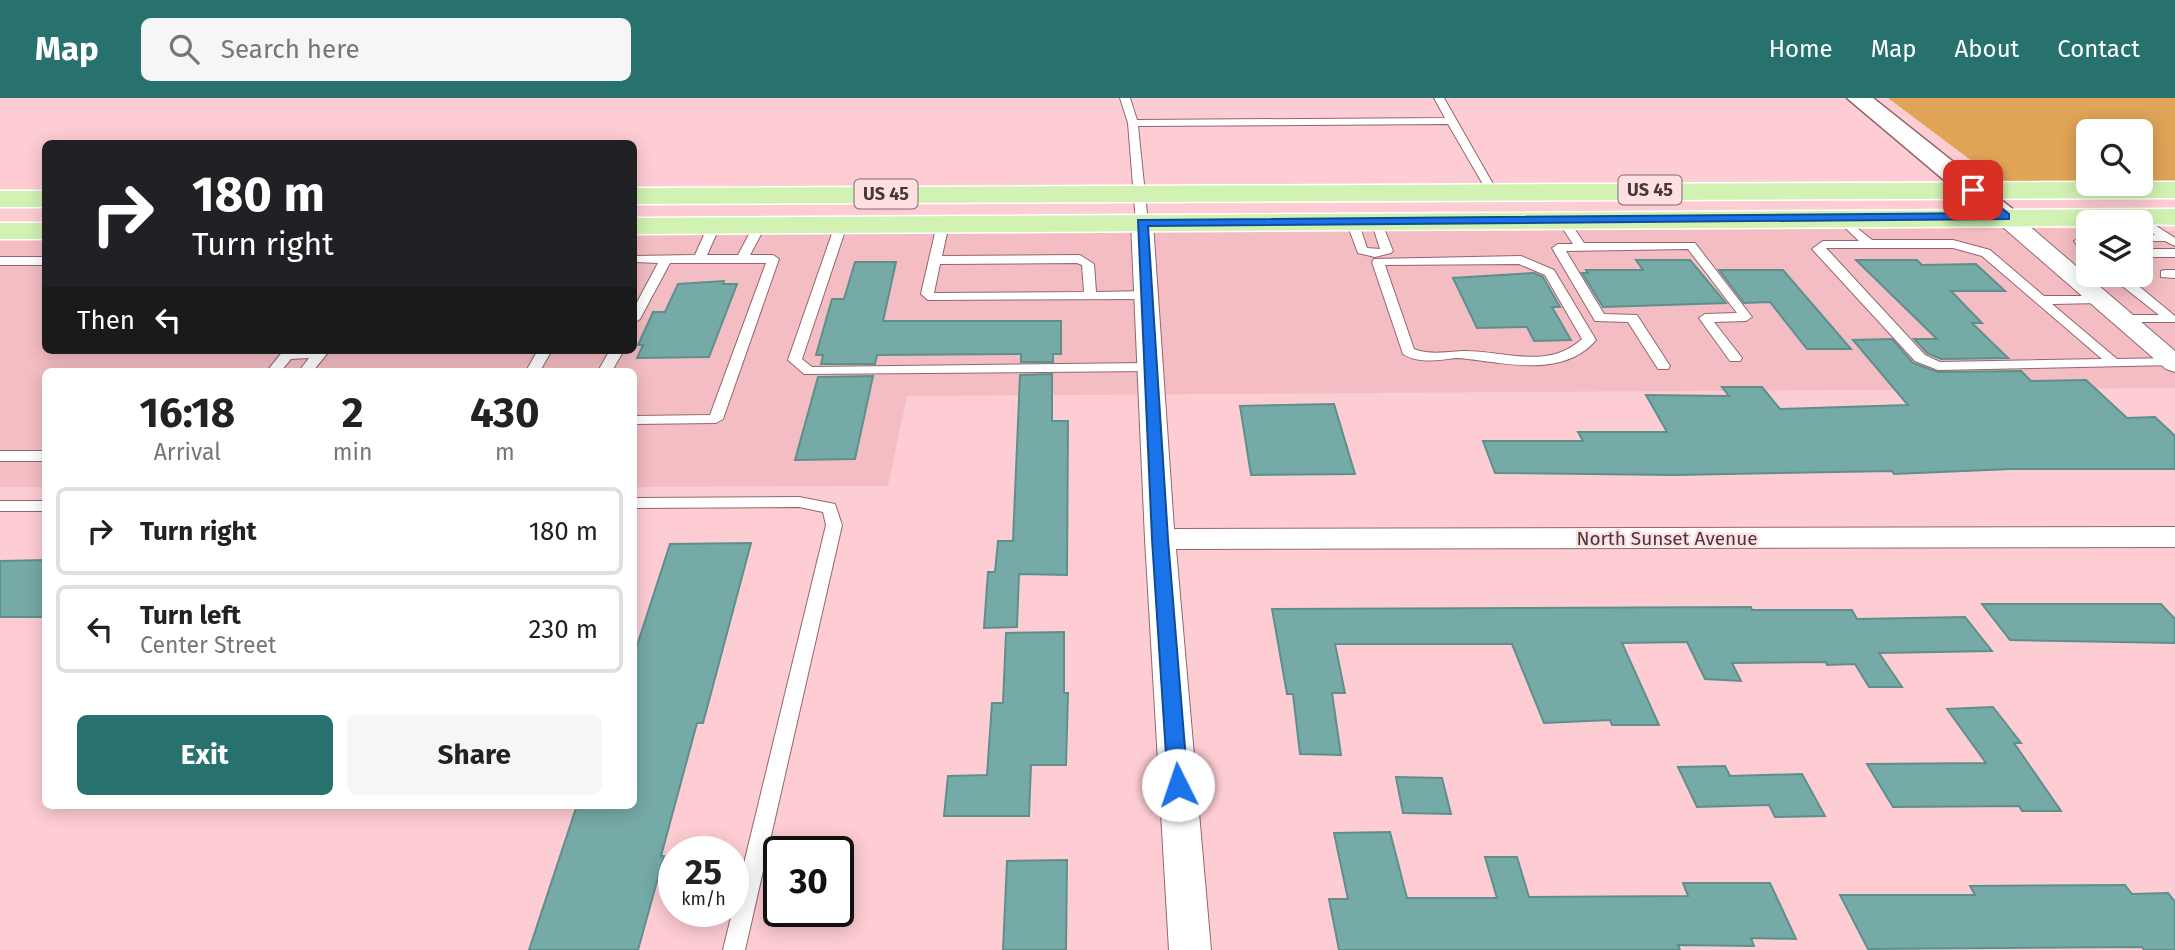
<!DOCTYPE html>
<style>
:root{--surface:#fff;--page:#f6f6f6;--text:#222;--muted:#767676;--line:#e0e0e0;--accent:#27716e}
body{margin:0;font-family:"Fira Sans",sans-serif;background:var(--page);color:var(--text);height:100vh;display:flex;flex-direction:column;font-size:26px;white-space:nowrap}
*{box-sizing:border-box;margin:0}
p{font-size:23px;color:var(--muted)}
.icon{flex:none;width:38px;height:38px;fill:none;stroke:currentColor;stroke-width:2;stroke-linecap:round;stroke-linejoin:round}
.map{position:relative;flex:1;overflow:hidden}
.side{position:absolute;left:42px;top:270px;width:595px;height:441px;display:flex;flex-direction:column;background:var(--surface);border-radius:10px;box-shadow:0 4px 18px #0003}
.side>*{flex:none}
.banner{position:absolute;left:42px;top:42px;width:595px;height:214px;border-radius:10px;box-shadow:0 4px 18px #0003;background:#202124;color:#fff;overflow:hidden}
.controls{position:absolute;left:2076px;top:21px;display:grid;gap:14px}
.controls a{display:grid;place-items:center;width:77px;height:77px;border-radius:10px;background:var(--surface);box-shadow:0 4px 18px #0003;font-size:35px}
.speed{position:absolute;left:658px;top:738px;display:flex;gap:14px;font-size:35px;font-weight:700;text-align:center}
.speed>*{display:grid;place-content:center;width:91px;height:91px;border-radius:50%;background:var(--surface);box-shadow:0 4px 18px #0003;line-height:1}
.speed small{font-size:18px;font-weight:400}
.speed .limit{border:4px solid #111;border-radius:10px;background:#fff;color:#111}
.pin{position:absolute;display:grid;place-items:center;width:60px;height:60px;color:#fff;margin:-30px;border-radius:14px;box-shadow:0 4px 10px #0006}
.me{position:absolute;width:77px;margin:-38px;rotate:356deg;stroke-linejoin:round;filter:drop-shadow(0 0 5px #0008)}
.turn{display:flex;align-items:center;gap:24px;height:147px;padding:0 35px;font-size:32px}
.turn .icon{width:91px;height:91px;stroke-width:2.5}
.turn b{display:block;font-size:49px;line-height:60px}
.then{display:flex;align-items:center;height:66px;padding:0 35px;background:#0003;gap:14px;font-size:26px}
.eta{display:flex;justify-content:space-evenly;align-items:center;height:119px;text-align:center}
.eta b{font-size:42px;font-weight:700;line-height:49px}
.action{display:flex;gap:14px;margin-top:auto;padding:14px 35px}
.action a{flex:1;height:80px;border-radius:10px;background:var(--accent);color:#fff;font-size:28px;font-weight:700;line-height:80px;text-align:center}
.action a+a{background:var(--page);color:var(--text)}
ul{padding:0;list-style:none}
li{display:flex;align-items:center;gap:21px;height:88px;margin:0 14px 10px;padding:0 21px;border:4px solid var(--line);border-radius:10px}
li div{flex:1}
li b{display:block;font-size:26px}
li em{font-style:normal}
header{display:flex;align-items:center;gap:42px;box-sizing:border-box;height:98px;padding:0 35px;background:var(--accent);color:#fff}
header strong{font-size:33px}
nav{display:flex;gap:38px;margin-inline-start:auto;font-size:24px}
.search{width:490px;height:63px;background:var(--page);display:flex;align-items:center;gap:18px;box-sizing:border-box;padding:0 24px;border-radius:10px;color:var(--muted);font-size:26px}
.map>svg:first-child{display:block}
.built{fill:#f4bdc3}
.green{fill:#e0a457;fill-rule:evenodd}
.building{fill:#76aaa7;stroke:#5d908d;stroke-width:2}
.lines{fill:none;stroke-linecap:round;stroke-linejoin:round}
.service-casing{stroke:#91676c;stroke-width:2}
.minor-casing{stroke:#91676c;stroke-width:2}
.tertiary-casing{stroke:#91676c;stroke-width:3}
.primary-casing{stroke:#fff;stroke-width:3}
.service{fill:#fff;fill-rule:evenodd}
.minor{fill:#fff;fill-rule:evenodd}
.tertiary{fill:#fff;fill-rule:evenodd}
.primary{fill:#d1f2b3;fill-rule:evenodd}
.route{fill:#1a73e8;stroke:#114b97;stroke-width:2}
.labels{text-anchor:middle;stroke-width:5;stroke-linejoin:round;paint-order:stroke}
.shield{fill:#fee0e3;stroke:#7f696b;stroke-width:2}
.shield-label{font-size:18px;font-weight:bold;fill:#493638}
.street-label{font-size:19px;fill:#493638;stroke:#fee0e3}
</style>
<header>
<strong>Map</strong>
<div class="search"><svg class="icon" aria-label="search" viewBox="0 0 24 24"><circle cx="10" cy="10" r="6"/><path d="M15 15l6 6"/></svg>Search here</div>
<nav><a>Home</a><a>Map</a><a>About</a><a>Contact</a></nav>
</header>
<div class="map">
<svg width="2175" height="852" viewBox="0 0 2175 852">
<rect width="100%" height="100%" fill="#fecdd3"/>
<path class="built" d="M 1977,129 L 2088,131 L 2088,177 L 2140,177 L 2140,132 L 2175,133 L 2175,290 L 907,298 L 888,388 L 634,389 L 634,273 L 46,273 L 45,389 L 0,389 L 0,140 L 45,139 L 46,252 L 634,252 L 634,134 Z"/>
<path class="green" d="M 1888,0 L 2175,0 L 2175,90 L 2008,90 ZM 2088,33 L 2140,33 L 2140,86 L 2088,86 Z"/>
<g class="building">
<path d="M 1636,162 L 1690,162 L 1726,205 L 1603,209 L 1582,175 L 1588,175 L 1586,172 L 1643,172 Z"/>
<path d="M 1856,162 L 1917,162 L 1922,167 L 1976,166 L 2005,193 L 1951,193 L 1982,225 L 1972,225 L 2008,260 L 1941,261 L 1927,255 L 1914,241 L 1937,241 Z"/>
<path d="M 855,164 L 896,164 L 883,223 L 1061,223 L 1061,256 L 1053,256 L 1053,264 L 1021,264 L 1021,256 L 877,257 L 875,266 L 821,266 L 823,257 L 816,257 L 832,201 L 844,201 Z"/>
<path d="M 1719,172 L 1783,172 L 1851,251 L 1807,251 L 1770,204 L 1744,205 Z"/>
<path d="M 1534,175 L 1543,179 L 1560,209 L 1552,209 L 1571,242 L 1534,243 L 1527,229 L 1477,230 L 1453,180 Z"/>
<path d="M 724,183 L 723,186 L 737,186 L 709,259 L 637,260 L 643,247 L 638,247 L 653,214 L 665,214 L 678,186 Z"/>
<path d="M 1892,241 L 1913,265 L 1937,274 L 2021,273 L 2031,283 L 2086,282 L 2127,320 L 2155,319 L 2175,338 L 2175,371 L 2011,371 L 1894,376 L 1892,373 L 1674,377 L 1495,375 L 1483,343 L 1583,343 L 1578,334 L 1667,334 L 1646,297 L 1729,298 L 1722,289 L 1762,289 L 1780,311 L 1908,307 L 1853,242 Z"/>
<path d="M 1052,276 L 1052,323 L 1068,323 L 1067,477 L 1019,476 L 1017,529 L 984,530 L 988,474 L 995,474 L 998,443 L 1013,443 L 1020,277 Z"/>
<path d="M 873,278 L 855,361 L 795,362 L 818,279 Z"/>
<path d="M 1334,306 L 1355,376 L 1251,377 L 1240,308 Z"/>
<path d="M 751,445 L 703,625 L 697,625 L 661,758 L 664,758 L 638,852 L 529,852 L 577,707 L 634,707 L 634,557 L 670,446 Z"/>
<path d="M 46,462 L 46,519 L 0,519 L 0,463 Z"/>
<path d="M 1982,506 L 2161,506 L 2175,521 L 2175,545 L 2010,542 Z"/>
<path d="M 1751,509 L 1752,512 L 1852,512 L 1857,521 L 1965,519 L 1992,553 L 1879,555 L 1902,589 L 1869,589 L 1855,566 L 1827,567 L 1826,564 L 1732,565 L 1741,583 L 1705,581 L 1687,544 L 1622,545 L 1659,627 L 1612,627 L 1610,622 L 1544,625 L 1512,546 L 1335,546 L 1345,595 L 1332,595 L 1341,657 L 1300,656 L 1293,596 L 1287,596 L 1272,511 Z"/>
<path d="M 1064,534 L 1064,595 L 1068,595 L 1066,667 L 1031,667 L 1029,718 L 944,718 L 948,678 L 987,677 L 992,605 L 1003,605 L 1006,535 Z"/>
<path d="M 1993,609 L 2021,645 L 2014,645 L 2061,713 L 2022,713 L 2019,708 L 1893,709 L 1867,666 L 1986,665 L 1947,611 Z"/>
<path d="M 1725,668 L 1730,678 L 1802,676 L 1825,718 L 1775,719 L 1769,707 L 1697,709 L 1678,669 Z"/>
<path d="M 1396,679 L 1442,680 L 1451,716 L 1403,715 Z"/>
<path d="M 1390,734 L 1407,800 L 1497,800 L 1485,759 L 1517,759 L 1529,799 L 1688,798 L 1683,785 L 1770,785 L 1796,841 L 1751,840 L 1754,848 L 1678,847 L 1680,852 L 1339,852 L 1329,801 L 1348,801 L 1334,735 Z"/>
<path d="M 1067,762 L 1066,852 L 1003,852 L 1007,763 Z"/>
<path d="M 2125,787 L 2132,796 L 2168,795 L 2175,804 L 2175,852 L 2144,852 L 2142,849 L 1868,851 L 1840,797 L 1975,797 L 1970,788 Z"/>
</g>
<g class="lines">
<defs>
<g id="service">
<path d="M 1120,0 L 1130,0 L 1137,22 L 1445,20 L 1434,0 L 1444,0 L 1497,93 L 1488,95 L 1448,26 L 1138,28 L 1148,125 L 1142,128 L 1136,125 L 1128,25 Z"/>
<path d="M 2138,116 L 2175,140 L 2175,148 L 2165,143 L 2140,143 L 2140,137 L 2155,137 L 2134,121 L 2132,119 Z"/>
<path d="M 1841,117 L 1872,142 L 1953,142 L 1990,152 L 2044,198 L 2104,198 L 2104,204 L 2100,205 L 2052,206 L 2117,261 L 2172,260 L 2175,261 L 2175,267 L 1938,272 L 1915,263 L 1812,151 L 1823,143 L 1859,143 L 1835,120 ZM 1826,150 L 1953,150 L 1982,158 L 2102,261 L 1940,264 L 1925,257 Z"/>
<path d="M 1563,119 L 1567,120 L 1584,145 L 1695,145 L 1752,219 L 1746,223 L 1714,224 L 1742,260 L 1740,263 L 1730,263 L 1699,220 L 1705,216 L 1737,215 L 1688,151 L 1566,153 L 1604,216 L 1637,217 L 1670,268 L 1668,271 L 1658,271 L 1628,224 L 1595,223 L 1552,150 L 1558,146 L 1573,146 L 1557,122 Z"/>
<path d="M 943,123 L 949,126 L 942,158 L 1080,157 L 1094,166 L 1096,194 L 1146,193 L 1152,197 L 1146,201 L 928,202 L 921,196 L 937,126 ZM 1077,165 L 1082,167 L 1084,194 L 934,195 L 940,166 Z"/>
<path d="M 1362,123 L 1383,128 L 1393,153 L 1391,155 L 1375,159 L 1358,155 L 1349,131 ZM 1364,130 L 1374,132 L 1380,151 L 1367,150 L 1361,132 Z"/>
<path d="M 760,124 L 766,127 L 750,157 L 773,157 L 779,161 L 723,321 L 716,325 L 634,326 L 634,318 L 710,317 L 766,165 L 670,165 L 640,221 L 634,225 L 634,210 L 658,165 L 634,164 L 634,158 L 695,157 L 708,128 L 714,125 L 720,128 L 707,157 L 738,157 L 754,127 Z"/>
<path d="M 841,124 L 847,127 L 802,261 L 812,269 L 1150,265 L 1157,269 L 1150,273 L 804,276 L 788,262 L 835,127 Z"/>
<path d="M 2088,137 L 2088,156 L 2084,155 L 2074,143 Z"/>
<rect x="2140" y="151" width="35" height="8"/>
<path d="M 1521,158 L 1554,172 L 1596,242 C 1568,275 1521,268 1483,263 C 1475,262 1464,260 1456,260 C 1440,262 1418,266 1403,256 L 1372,164 L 1374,161 ZM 1519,166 L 1545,177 L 1582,241 C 1547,273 1503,252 1462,253 C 1448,254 1427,257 1414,251 L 1385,167 Z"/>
<rect x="0" y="159" width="46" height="8"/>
<path d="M 2165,172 L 2175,172 L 2175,180 L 2161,179 L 2161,173 Z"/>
<path d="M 2111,177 L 2124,177 L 2129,180 L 2175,218 L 2175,224 L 2118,224 L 2117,221 L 2123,217 L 2159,217 L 2121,187 L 2080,188 L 2074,184 L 2080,180 L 2113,180 Z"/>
<path d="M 284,252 L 330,252 L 313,273 L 299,273 L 309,260 L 291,261 L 281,273 L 267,273 Z"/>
<path d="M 538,252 L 552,252 L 540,273 L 526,273 Z"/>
<path d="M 610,252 L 624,252 L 612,273 L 598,273 Z"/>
<rect x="0" y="353" width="46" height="10"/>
<path d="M 799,399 L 835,406 L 842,427 L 745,852 L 723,852 L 826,427 L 823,414 L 799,409 L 634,410 L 634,400 Z"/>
<rect x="0" y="403" width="46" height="10"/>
</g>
<g id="minor">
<path d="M 2005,113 L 2013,114 L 2175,253 L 2175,274 L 2166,271 L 1997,124 L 1994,119 L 1997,114 Z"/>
<path d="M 1142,119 L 1150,120 L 1153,125 L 1174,431 L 2175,429 L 2175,449 L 1176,451 L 1211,852 L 1169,852 L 1145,441 L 1131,125 L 1134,120 Z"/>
</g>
<path id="tertiary" d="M 1847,0 L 1873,0 L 2015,113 L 2019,119 L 2015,125 L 2005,127 L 1995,125 Z"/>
<g id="primary">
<path d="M 2088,84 L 2175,84 L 2175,100 L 634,106 L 634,90 Z"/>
<rect x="0" y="93" width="46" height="16"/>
<path d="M 2175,111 L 2175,127 L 2088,124 L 2088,128 L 634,136 L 634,120 Z"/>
<rect x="0" y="125" width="46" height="16"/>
</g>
</defs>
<use href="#service" class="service-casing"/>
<use href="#minor" class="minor-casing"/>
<use href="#tertiary" class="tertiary-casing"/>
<use href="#primary" class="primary-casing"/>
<use href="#service" class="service"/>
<use href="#minor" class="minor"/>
<use href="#tertiary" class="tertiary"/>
<use href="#primary" class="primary"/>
</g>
<path class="route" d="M 1969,90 L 1977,90 L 2009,116 L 2009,121 L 1148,128 L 1168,441 L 1188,687 L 1185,693 L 1178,696 L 1171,693 L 1168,687 L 1152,441 L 1138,122 L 1994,115 L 1969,95 Z"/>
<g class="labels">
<g class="shield">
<rect x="1618.5" y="77.5" width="63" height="29" rx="5"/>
<rect x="854.5" y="81.5" width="63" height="29" rx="5"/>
</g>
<g class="shield-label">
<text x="1650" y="98">US 45</text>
<text x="886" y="102">US 45</text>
</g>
<g class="street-label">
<text x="1667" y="447">North Sunset Avenue</text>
</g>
</g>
</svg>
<div class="controls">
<a><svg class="icon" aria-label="search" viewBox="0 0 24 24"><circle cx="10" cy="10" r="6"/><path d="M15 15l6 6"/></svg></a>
<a><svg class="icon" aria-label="layers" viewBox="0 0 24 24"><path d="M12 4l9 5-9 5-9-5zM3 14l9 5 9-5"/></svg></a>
</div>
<div class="speed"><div>25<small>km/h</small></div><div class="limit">30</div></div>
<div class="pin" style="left:1973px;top:92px;background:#d93025"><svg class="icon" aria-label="arrive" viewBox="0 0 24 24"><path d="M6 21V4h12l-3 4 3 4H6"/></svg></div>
<svg class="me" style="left:1178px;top:687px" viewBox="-20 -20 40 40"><circle r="19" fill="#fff"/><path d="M0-13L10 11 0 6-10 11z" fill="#1a73e8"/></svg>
<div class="banner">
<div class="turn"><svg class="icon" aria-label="right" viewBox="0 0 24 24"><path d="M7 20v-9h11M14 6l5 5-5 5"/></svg><div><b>180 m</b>Turn right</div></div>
<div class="then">Then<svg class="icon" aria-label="left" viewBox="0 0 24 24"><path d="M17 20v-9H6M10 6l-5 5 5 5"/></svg></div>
</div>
<section class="side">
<div class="eta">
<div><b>16:18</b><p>Arrival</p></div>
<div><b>2</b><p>min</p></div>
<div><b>430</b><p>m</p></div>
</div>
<ul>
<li><svg class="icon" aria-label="right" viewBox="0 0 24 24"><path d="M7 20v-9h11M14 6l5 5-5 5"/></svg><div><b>Turn right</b></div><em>180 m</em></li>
<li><svg class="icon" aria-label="left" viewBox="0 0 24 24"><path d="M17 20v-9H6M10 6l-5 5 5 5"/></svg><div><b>Turn left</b><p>Center Street</p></div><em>230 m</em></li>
</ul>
<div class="action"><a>Exit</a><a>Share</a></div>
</section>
</div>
